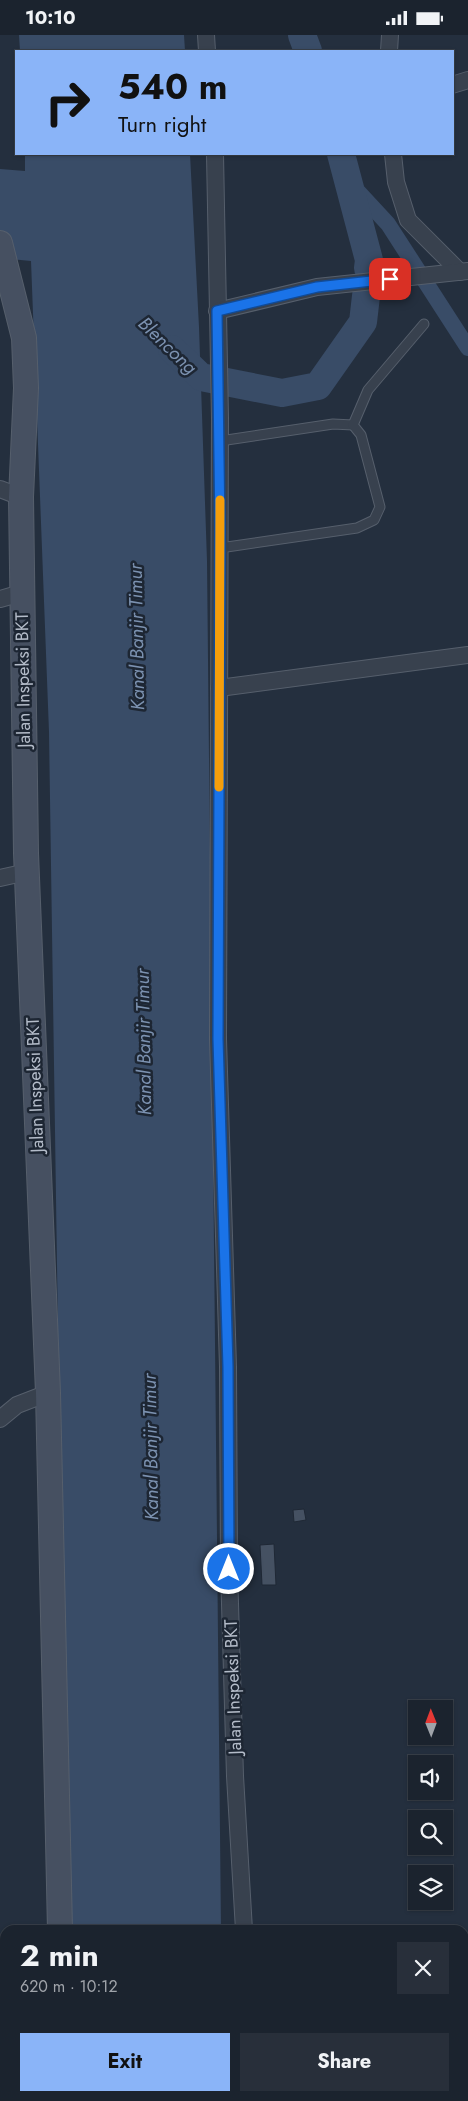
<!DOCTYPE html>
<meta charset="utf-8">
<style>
:root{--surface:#1b232e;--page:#282f3a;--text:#f1f3f6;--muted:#a0a4aa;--line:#39404a;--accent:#8ab4f8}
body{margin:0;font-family:Jost,sans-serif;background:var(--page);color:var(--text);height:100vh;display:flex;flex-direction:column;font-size:19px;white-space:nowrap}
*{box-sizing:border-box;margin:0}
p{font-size:16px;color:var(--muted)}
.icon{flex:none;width:28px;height:28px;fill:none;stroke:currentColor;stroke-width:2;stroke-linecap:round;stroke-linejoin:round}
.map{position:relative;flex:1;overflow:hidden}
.details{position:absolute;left:0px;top:1890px;width:469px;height:176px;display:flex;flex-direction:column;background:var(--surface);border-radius:15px 15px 0 0;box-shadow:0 1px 4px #0004,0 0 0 1px var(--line)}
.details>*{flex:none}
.hud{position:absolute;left:15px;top:15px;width:439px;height:105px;border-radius:0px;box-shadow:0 1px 4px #0004,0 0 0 1px var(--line);background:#8ab4f8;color:#111;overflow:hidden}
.needle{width:32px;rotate:359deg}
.buttons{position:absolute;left:408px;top:1665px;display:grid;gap:10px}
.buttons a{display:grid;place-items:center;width:45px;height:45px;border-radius:0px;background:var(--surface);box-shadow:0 1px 4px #0004,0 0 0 1px var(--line);font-size:25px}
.pin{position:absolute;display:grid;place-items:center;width:42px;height:42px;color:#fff;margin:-21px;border-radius:10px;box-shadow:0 2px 8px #0006}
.me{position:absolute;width:55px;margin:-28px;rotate:0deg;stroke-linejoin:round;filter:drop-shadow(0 0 4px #0008)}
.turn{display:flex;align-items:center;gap:18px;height:105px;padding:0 20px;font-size:22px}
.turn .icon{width:65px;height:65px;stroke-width:2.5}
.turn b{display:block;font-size:35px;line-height:42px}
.round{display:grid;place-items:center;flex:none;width:52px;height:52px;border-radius:0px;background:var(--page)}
.headline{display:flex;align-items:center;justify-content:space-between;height:85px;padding:0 20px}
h1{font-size:30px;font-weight:700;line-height:38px}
.action{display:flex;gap:10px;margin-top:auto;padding:10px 20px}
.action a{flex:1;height:58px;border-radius:0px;background:var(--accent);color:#111;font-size:20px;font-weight:700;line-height:58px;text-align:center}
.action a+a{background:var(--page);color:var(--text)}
.status{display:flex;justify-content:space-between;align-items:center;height:35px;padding:0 25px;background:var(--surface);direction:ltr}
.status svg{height:14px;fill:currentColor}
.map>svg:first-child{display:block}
.water{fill:#394c67}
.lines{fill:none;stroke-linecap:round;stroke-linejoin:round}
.canal{stroke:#394c67;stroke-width:16}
.river{stroke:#394c67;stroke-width:28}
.building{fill:#455162;stroke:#1f2835}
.lane-casing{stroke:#565f6c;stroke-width:11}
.street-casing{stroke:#565f6c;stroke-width:18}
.secondary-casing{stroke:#565f6c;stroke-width:26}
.lane{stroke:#38414e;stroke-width:9}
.street{stroke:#38414e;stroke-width:16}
.secondary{stroke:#465061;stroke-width:24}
.route-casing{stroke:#114b97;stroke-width:12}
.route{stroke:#1a73e8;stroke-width:9}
.slow{stroke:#f59e0b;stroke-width:9}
.labels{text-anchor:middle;stroke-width:5;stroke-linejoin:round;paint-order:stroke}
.street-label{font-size:18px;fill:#b4bcc9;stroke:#1d2633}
.water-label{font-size:19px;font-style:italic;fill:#7c92b1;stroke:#1d2633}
</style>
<div class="status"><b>10:10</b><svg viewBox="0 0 49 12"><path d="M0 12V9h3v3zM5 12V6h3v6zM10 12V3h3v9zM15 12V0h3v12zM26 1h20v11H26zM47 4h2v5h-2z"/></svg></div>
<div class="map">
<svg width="468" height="2066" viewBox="0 0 468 2066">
<rect width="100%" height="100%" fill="#242f3e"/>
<g class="water">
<path d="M 19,0 L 184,0 L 185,16 L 20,16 Z"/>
<path d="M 25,119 L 190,119 L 199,292 L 207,526 L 221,1895 L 67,1895 L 49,697 L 31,226 L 0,223 L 0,134 L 25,136 Z"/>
<path d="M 71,2061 L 222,2061 L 223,2066 L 71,2066 Z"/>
</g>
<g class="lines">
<path class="canal" d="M 350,148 L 388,189 L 468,313"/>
<g class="river">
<path d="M 302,0 L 308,16"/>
<path d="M 341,119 L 369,225 L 368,233"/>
<path d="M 172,314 L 201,342 L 282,358 L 318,351 L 363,287 L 366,261"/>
</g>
</g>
<g class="building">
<path d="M 304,1474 L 306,1485 L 294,1487 L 293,1475 Z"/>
<path d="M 274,1509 L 276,1550 L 262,1550 L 260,1510 Z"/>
</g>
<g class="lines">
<defs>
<g id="lane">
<path d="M 220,406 L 333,389 L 353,390"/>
<path d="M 220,513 L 357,493 L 374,485 L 380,472 L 361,400 L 353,390 L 368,355 L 424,289"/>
</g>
<g id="street">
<path d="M 206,0 L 207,16"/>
<path d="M 389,16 L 390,0"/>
<path d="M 452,50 L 468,45"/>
<path d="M 215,119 L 220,383 L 218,1004 L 228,1332 L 229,1534 L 235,1741 L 244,1895"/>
<path d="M 393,119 L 396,147 L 408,185 L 460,237"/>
<path d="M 217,276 L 317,252 L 468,236"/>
<path d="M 0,454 L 21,462"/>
<path d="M 0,564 L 21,558"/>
<path d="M 219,653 L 468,620"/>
<path d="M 0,843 L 27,837"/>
<path d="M 0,1384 L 17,1370 L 48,1358"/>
<path d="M 249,2061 L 249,2066"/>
</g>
<g id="secondary">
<path d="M 0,208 L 24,303 L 26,353 L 21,462 L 26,818 L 48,1358 L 60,1895"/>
<path d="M 63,2061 L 63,2066"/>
</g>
</defs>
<use href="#lane" class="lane-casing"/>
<use href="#street" class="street-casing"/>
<use href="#secondary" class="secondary-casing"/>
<use href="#lane" class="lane"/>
<use href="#street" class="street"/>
<use href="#secondary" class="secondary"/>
</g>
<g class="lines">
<defs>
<path id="route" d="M 229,1534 L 228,1332 L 218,1004 L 220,496 L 217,276 L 317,252 L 390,244"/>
</defs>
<use href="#route" class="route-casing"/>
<use href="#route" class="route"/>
<path class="slow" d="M 219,752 L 220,465"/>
</g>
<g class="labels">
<g class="street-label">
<text transform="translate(23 645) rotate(-91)" y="6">Jalan Inspeksi BKT</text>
<text transform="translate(35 1050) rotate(-92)" y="6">Jalan Inspeksi BKT</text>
<text transform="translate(233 1652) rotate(-92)" y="6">Jalan Inspeksi BKT</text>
</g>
<g class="water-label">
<text transform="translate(168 310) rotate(44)" y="7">Blencong</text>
<text transform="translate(136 602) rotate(-91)" y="7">Kanal Banjir Timur</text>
<text transform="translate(143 1007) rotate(-91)" y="7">Kanal Banjir Timur</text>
<text transform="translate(150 1412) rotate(-91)" y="7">Kanal Banjir Timur</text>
</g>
</g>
</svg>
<div class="buttons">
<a><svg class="needle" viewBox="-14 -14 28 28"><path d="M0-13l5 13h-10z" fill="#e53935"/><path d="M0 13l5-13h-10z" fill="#a0a4aa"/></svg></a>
<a><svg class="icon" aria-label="sound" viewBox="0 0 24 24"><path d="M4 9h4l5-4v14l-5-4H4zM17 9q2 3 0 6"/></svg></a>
<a><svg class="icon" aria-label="search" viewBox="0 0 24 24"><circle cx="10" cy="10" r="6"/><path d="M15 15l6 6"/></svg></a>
<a><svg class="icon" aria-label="layers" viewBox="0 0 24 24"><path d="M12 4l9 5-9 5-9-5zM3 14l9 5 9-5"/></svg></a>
</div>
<div class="pin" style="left:390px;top:244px;background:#d93025"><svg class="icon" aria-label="arrive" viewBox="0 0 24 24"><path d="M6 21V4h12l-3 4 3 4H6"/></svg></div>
<svg class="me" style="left:229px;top:1534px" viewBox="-20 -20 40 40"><circle r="17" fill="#1a73e8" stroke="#fff" stroke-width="3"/><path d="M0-11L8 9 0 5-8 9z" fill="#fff"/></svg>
<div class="hud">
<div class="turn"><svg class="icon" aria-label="right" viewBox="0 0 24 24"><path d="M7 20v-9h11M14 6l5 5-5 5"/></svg><div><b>540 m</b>Turn right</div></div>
</div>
<section class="details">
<div class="headline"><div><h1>2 min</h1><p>620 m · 10:12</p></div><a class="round"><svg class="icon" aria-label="close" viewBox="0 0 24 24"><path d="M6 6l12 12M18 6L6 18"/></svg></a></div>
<div class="action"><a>Exit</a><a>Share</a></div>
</section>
</div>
